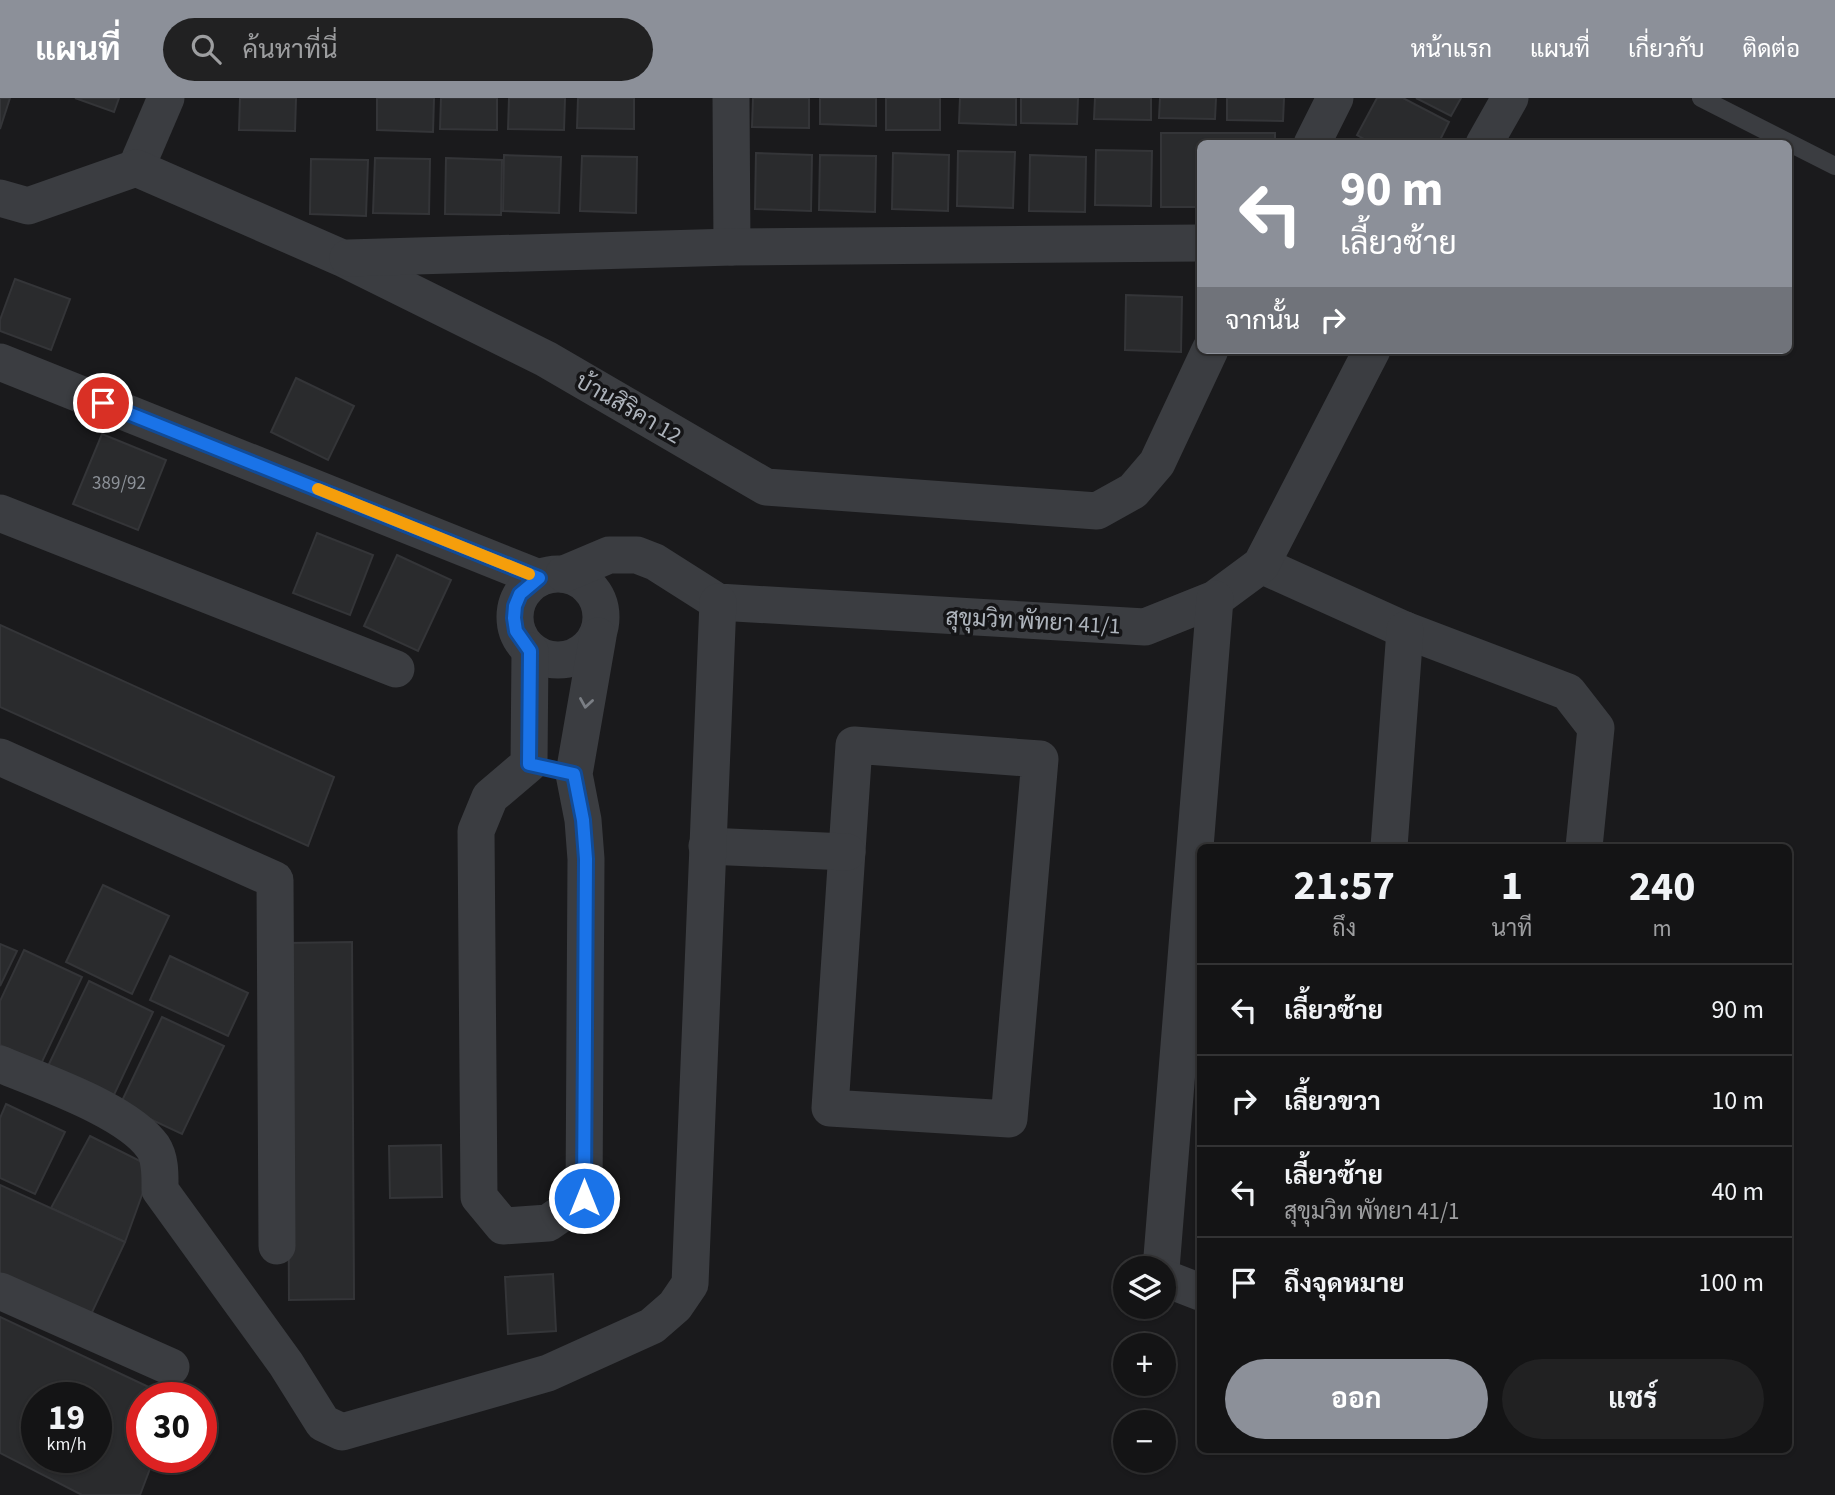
<!DOCTYPE html>
<html lang="th">
<meta charset="utf-8">
<style>
:root{--surface:#141415;--page:#212122;--text:#f1f3f6;--muted:#9d9ea0;--line:#333334;--accent:#8c9099}
body{margin:0;font-family:"Source Sans 3",Sarabun,sans-serif;background:var(--page);color:var(--text);height:100vh;display:flex;flex-direction:column;font-size:26px;white-space:nowrap}
*{box-sizing:border-box;margin:0}
p{font-size:23px;color:var(--muted)}
.icon{flex:none;width:38px;height:38px;fill:none;stroke:currentColor;stroke-width:2;stroke-linecap:round;stroke-linejoin:round}
.map{position:relative;flex:1;overflow:hidden}
.sheet{position:absolute;left:1197px;top:746px;width:595px;height:609px;display:flex;flex-direction:column;background:var(--surface);border-radius:10px;box-shadow:0 2px 5px #0004,0 0 0 2px var(--line)}
.sheet>*{flex:none}
.top-card{position:absolute;left:1197px;top:42px;width:595px;height:214px;border-radius:10px;box-shadow:0 2px 5px #0004,0 0 0 2px var(--line);background:#8c9099;color:#fff;overflow:hidden}
.buttons{position:absolute;left:1113px;top:1158px;display:grid;gap:14px}
.buttons a{display:grid;place-items:center;width:63px;height:63px;border-radius:50%;background:var(--surface);box-shadow:0 2px 5px #0004,0 0 0 2px var(--line);font-size:35px}
.speed{position:absolute;left:21px;top:1284px;display:flex;gap:14px;font-size:35px;font-weight:700;text-align:center}
.speed>*{display:grid;place-content:center;width:91px;height:91px;border-radius:50%;background:var(--surface);box-shadow:0 2px 5px #0004,0 0 0 2px var(--line);line-height:1}
.speed small{font-size:18px;font-weight:400}
.speed .limit{border:10px solid #d22;background:#fff;color:#111}
.pin{position:absolute;display:grid;place-items:center;width:60px;height:60px;color:#fff;margin:-30px;border:4px solid #fff;border-radius:50%;box-shadow:0 2px 7px #0007}
.me{position:absolute;width:77px;margin:-38px;rotate:0deg;stroke-linejoin:round;filter:drop-shadow(0 0 5px #0008)}
.turn{display:flex;align-items:center;gap:24px;height:147px;padding:0 28px;font-size:32px}
.turn .icon{width:91px;height:91px;stroke-width:2.5}
.turn b{display:block;font-size:49px;line-height:60px}
.then{display:flex;align-items:center;height:66px;padding:0 28px;background:#0003;gap:14px;font-size:26px}
.eta{display:flex;justify-content:space-evenly;align-items:center;height:119px;text-align:center}
.eta b{font-size:42px;font-weight:700;line-height:49px}
.cta{display:flex;gap:14px;margin-top:auto;padding:14px 28px}
.cta a{flex:1;height:80px;border-radius:42px;background:var(--accent);color:#fff;font-size:28px;font-weight:700;line-height:80px;text-align:center}
.cta a+a{background:var(--page);color:var(--text)}
ul{padding:0;list-style:none}
li{display:flex;align-items:center;gap:21px;height:91px;padding:0 28px;border-top:2px solid var(--line)}
li div{flex:1}
li b{display:block;font-size:26px}
li em{font-style:normal}
header{display:flex;align-items:center;gap:42px;box-sizing:border-box;height:98px;padding:0 35px;background:var(--accent);color:#fff}
header strong{font-size:33px}
nav{display:flex;gap:38px;margin-inline-start:auto;font-size:24px}
.search{width:490px;height:63px;background:var(--page);display:flex;align-items:center;gap:18px;box-sizing:border-box;padding:0 24px;border-radius:38px;color:var(--muted);font-size:26px}
.map>svg:first-child{display:block}
.building{fill:#2a2b2d;stroke:#343538;stroke-width:2;fill-rule:evenodd}
.lines{fill:none;stroke-linecap:round;stroke-linejoin:round}
.lane{stroke:#3b3d41;stroke-width:18}
.street{stroke:#3b3d41;stroke-width:37}
.oneway{stroke:#7a7e84}
.route-casing{stroke:#114b97;stroke-width:18}
.route{stroke:#1a73e8;stroke-width:12}
.slow{stroke:#f59e0b;stroke-width:12}
.labels{text-anchor:middle;stroke-width:7;stroke-linejoin:round;paint-order:stroke}
.number-label{font-size:19px;fill:#8c9198}
.street-label{font-size:23px;fill:#adb3bb;stroke:#151517}
</style>
<header>
<strong>แผนที่</strong>
<div class="search"><svg class="icon" aria-label="search" viewBox="0 0 24 24"><circle cx="10" cy="10" r="6"/><path d="M15 15l6 6"/></svg>ค้นหาที่นี่</div>
<nav><a>หน้าแรก</a><a>แผนที่</a><a>เกี่ยวกับ</a><a>ติดต่อ</a></nav>
</header>
<div class="map">
<svg width="1835" height="1397" viewBox="0 0 1835 1397">
<rect width="100%" height="100%" fill="#1a1a1c"/>
<g class="building">
<path d="M 0,0 L 10,0 L 0,31 Z"/>
<path d="M 75,0 L 119,0 L 114,14 Z"/>
<path d="M 240,0 L 296,0 L 295,33 L 239,32 Z"/>
<path d="M 377,0 L 434,0 L 433,34 L 377,32 Z"/>
<path d="M 441,0 L 497,0 L 497,32 L 440,31 Z"/>
<path d="M 509,0 L 565,0 L 564,32 L 508,31 Z"/>
<path d="M 578,0 L 634,0 L 634,31 L 577,30 Z"/>
<path d="M 753,0 L 809,0 L 809,30 L 752,29 Z"/>
<path d="M 820,0 L 876,0 L 876,28 L 820,26 Z"/>
<rect x="886" y="0" width="54" height="32"/>
<path d="M 960,0 L 1016,0 L 1016,27 L 959,25 Z"/>
<path d="M 1021,0 L 1078,0 L 1077,26 L 1021,25 Z"/>
<path d="M 1095,0 L 1151,0 L 1151,22 L 1094,21 Z"/>
<path d="M 1160,0 L 1216,0 L 1215,21 L 1159,20 Z"/>
<path d="M 1227,0 L 1284,0 L 1283,23 L 1227,22 Z"/>
<path d="M 1377,0 L 1403,0 L 1449,24 L 1438,46 L 1373,46 L 1357,37 Z"/>
<path d="M 1416,0 L 1461,0 L 1451,18 Z"/>
<path d="M 1161,35 L 1275,35 L 1275,46 L 1200,46 L 1200,109 L 1161,109 Z"/>
<path d="M 1096,52 L 1152,53 L 1151,108 L 1095,107 Z"/>
<path d="M 958,53 L 1015,54 L 1013,110 L 957,108 Z"/>
<path d="M 756,55 L 812,57 L 811,113 L 755,111 Z"/>
<path d="M 893,55 L 949,57 L 948,113 L 892,111 Z"/>
<path d="M 504,57 L 561,59 L 559,115 L 503,113 Z"/>
<path d="M 820,57 L 876,58 L 875,114 L 819,112 Z"/>
<path d="M 1030,57 L 1086,59 L 1085,114 L 1029,113 Z"/>
<path d="M 582,58 L 637,59 L 636,115 L 580,113 Z"/>
<path d="M 375,60 L 430,61 L 429,116 L 373,115 Z"/>
<path d="M 446,60 L 502,62 L 501,117 L 445,116 Z"/>
<path d="M 311,61 L 368,62 L 366,118 L 310,116 Z"/>
<path d="M 15,181 L 70,201 L 51,252 L 0,233 L 0,222 Z"/>
<path d="M 1126,197 L 1182,199 L 1181,254 L 1125,252 Z"/>
<path d="M 296,280 L 354,308 L 328,362 L 271,334 Z"/>
<path d="M 102,336 L 166,362 L 138,432 L 73,406 Z"/>
<path d="M 317,435 L 373,457 L 350,517 L 293,495 Z"/>
<path d="M 397,457 L 451,482 L 418,553 L 364,528 Z"/>
<path d="M 0,527 L 334,679 L 308,748 L 0,609 Z"/>
<path d="M 103,787 L 169,818 L 132,896 L 66,864 Z"/>
<path d="M 352,844 L 354,1201 L 289,1202 L 287,845 Z"/>
<path d="M 0,846 L 17,853 L 0,888 Z"/>
<path d="M 24,852 L 82,879 L 41,966 L 0,947 L 0,903 Z"/>
<path d="M 170,858 L 248,895 L 228,938 L 150,902 Z"/>
<path d="M 89,883 L 153,914 L 113,999 L 48,968 Z"/>
<path d="M 162,919 L 224,948 L 182,1036 L 120,1007 Z"/>
<path d="M 6,1006 L 65,1034 L 35,1096 L 0,1080 L 0,1020 Z"/>
<path d="M 90,1038 L 152,1069 L 125,1144 L 51,1110 Z"/>
<path d="M 441,1047 L 442,1099 L 390,1100 L 389,1048 Z"/>
<path d="M 0,1087 L 125,1144 L 87,1225 L 0,1186 Z"/>
<path d="M 553,1176 L 556,1233 L 508,1236 L 505,1179 Z"/>
<path d="M 0,1219 L 172,1300 L 142,1300 L 142,1360 L 154,1360 L 140,1397 L 82,1397 L 0,1355 ZM 37,1300 L 96,1300 L 96,1360 L 37,1360 Z"/>
</g>
<g class="lines">
<path class="lane" d="M 1701,0 L 1835,68"/>
<g class="street">
<path d="M 731,0 L 732,149"/>
<path d="M 1312,46 L 1335,0"/>
<path d="M 1484,46 L 1510,0"/>
<path d="M 136,70 L 166,0"/>
<path d="M 0,100 L 28,108 L 136,70 L 342,160 L 546,261 L 766,389 L 1097,413 L 1133,393 L 1157,365 L 1210,252"/>
<path d="M 348,160 L 732,149 L 1200,145"/>
<path d="M 0,264 L 539,480"/>
<path d="M 0,415 L 396,571"/>
<path d="M 1261,467 L 1405,532 L 1568,594 L 1596,630 L 1584,749"/>
<circle cx="558" cy="519" r="43"/>
<path d="M 564,476 L 609,457 L 637,457 L 655,464 L 718,504 L 1145,529 L 1215,501 L 1261,467 L 1372,252"/>
<path d="M 530,553 L 529,666 L 490,699 L 476,733 L 479,1099 L 503,1128 L 548,1125 L 584,1100 L 586,761 L 583,722 L 574,676 L 598,538"/>
<path d="M 854,647 L 1040,661 L 1009,1021 L 830,1010 Z"/>
<path d="M 0,659 L 275,782 L 277,1148"/>
<path d="M 707,748 L 847,754"/>
<path d="M 1389,749 L 1405,532"/>
<path d="M 0,966 C 42,984 127,1012 153,1049 C 161,1061 160,1079 160,1092 L 286,1266 L 323,1325 L 342,1334 L 548,1275 L 652,1228 L 675,1208 L 690,1186 L 718,504"/>
<path d="M 1161,1171 L 1215,501"/>
<path d="M 1164,1180 L 1200,1194"/>
<path d="M 0,1193 L 171,1269"/>
</g>
</g>
<defs><path id="oneway-chevron" d="M-2-3.5L2.5 0L-2 3.5" fill="none" stroke-width="1.6" stroke-linecap="round" stroke-linejoin="round" transform="scale(1.75)"/></defs>
<use class="oneway" href="#oneway-chevron" transform="translate(586 605) rotate(99)"/>
<g class="lines">
<defs>
<path id="route" d="M 103,305 L 539,480 L 520,496 L 515,508 L 514,520 L 516,533 L 530,553 L 529,666 L 574,676 L 583,722 L 586,761 L 584,1100"/>
</defs>
<use href="#route" class="route-casing"/>
<use href="#route" class="route"/>
<path class="slow" d="M 318,391 L 529,476"/>
</g>
<g class="labels">
<g class="number-label">
<text x="119" y="391">389/92</text>
</g>
<g class="street-label">
<text transform="translate(629 310) rotate(30)" y="8">บ้านสิริคา 12</text>
<text transform="translate(1033 523) rotate(3)" y="8">สุขุมวิท พัทยา 41/1</text>
</g>
</g>
</svg>
<div class="buttons">
<a><svg class="icon" aria-label="layers" viewBox="0 0 24 24"><path d="M12 4l9 5-9 5-9-5zM3 14l9 5 9-5"/></svg></a>
<a>+</a>
<a>−</a>
</div>
<div class="speed"><div>19<small>km/h</small></div><div class="limit">30</div></div>
<div class="pin" style="left:103px;top:305px;background:#d93025"><svg class="icon" aria-label="arrive" viewBox="0 0 24 24"><path d="M6 21V4h12l-3 4 3 4H6"/></svg></div>
<svg class="me" style="left:584px;top:1100px" viewBox="-20 -20 40 40"><circle r="17" fill="#1a73e8" stroke="#fff" stroke-width="3"/><path d="M0-11L8 9 0 5-8 9z" fill="#fff"/></svg>
<div class="top-card">
<div class="turn"><svg class="icon" aria-label="left" viewBox="0 0 24 24"><path d="M17 20v-9H6M10 6l-5 5 5 5"/></svg><div><b>90 m</b>เลี้ยวซ้าย</div></div>
<div class="then">จากนั้น<svg class="icon" aria-label="right" viewBox="0 0 24 24"><path d="M7 20v-9h11M14 6l5 5-5 5"/></svg></div>
</div>
<section class="sheet">
<div class="eta">
<div><b>21:57</b><p>ถึง</p></div>
<div><b>1</b><p>นาที</p></div>
<div><b>240</b><p>m</p></div>
</div>
<ul>
<li><svg class="icon" aria-label="left" viewBox="0 0 24 24"><path d="M17 20v-9H6M10 6l-5 5 5 5"/></svg><div><b>เลี้ยวซ้าย</b></div><em>90 m</em></li>
<li><svg class="icon" aria-label="right" viewBox="0 0 24 24"><path d="M7 20v-9h11M14 6l5 5-5 5"/></svg><div><b>เลี้ยวขวา</b></div><em>10 m</em></li>
<li><svg class="icon" aria-label="left" viewBox="0 0 24 24"><path d="M17 20v-9H6M10 6l-5 5 5 5"/></svg><div><b>เลี้ยวซ้าย</b><p>สุขุมวิท พัทยา 41/1</p></div><em>40 m</em></li>
<li><svg class="icon" aria-label="arrive" viewBox="0 0 24 24"><path d="M6 21V4h12l-3 4 3 4H6"/></svg><div><b>ถึงจุดหมาย</b></div><em>100 m</em></li>
</ul>
<div class="cta"><a>ออก</a><a>แชร์</a></div>
</section>
</div>
